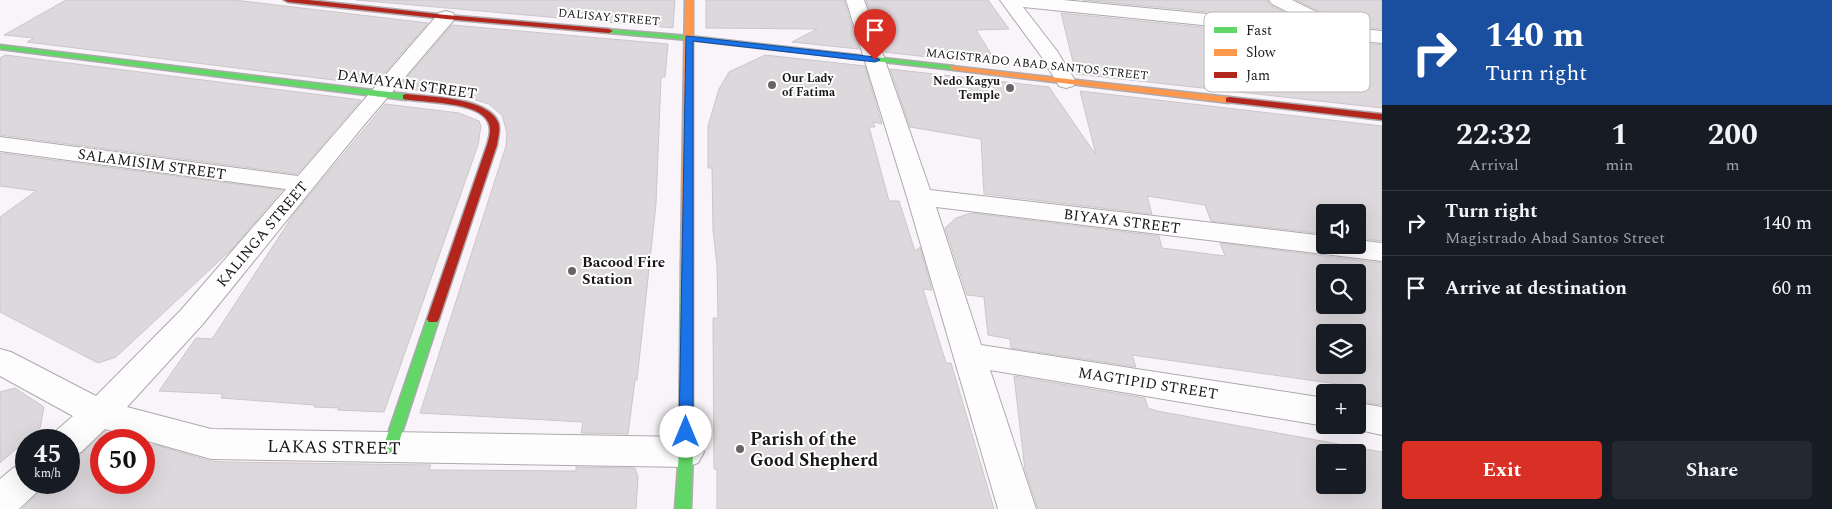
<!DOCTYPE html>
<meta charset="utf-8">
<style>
:root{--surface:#171b24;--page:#242831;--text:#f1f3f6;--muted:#9ea1a6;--line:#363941;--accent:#d93025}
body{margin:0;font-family:Spectral,serif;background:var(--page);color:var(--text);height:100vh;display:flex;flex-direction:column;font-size:19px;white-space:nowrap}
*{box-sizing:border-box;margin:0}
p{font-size:16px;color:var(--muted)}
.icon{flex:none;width:28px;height:28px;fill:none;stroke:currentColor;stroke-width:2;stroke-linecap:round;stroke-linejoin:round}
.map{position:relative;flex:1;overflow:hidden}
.sheet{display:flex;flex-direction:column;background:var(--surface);width:450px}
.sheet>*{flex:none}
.banner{background:#1a4fa0;color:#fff;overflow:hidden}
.tools{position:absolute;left:1316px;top:204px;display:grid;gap:10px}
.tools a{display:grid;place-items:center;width:50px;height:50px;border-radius:5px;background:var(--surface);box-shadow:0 5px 20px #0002;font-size:25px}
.speed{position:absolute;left:15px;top:429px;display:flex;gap:10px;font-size:25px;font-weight:700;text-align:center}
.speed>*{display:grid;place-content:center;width:65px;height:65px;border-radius:50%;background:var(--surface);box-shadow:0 5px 20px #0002;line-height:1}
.speed small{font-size:12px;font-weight:400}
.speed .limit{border:8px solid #d22;background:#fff;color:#111}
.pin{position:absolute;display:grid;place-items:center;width:42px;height:42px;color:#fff;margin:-51px -21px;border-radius:50% 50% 50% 0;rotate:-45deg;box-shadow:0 0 5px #0007}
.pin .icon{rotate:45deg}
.me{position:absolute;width:55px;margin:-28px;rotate:0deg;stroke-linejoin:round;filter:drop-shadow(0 0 4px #0008)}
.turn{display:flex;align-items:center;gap:18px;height:105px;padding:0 20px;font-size:22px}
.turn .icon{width:65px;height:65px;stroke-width:2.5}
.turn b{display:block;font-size:35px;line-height:42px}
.eta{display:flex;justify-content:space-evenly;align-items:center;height:85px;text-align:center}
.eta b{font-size:30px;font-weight:700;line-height:35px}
.primary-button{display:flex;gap:10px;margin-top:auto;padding:10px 20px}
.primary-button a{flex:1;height:58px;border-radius:5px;background:var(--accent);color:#fff;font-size:20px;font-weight:700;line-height:58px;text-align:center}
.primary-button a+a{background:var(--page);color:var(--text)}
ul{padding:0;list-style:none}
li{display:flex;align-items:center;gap:15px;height:65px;padding:0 20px;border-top:1px solid var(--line)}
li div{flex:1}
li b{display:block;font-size:19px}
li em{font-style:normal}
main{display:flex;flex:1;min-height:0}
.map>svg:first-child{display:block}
.building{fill:#ddd8dc;stroke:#cbc6ca;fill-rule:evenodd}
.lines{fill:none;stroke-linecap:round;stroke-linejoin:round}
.street-casing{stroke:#ada9ad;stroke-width:2}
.fast-casing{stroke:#ada9ad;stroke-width:3}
.slow-casing{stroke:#ada9ad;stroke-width:3}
.jam-casing{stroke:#ada9ad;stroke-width:3}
.street{fill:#fefdfe;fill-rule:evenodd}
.fast{fill:#63d668;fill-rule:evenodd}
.slow{fill:#ff974d;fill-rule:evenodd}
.jam{fill:#b3261e;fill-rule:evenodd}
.route{fill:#1a73e8;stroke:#114b97}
.poi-dot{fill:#676467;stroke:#fff;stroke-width:2}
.labels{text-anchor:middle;stroke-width:4;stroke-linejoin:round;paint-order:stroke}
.far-street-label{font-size:12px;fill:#191619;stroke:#fff}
.far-poi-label{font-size:12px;font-weight:bold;fill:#191619;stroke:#fff;text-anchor:start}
.street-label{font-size:15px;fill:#191619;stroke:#fff}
.poi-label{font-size:15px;font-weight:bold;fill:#191619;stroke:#fff;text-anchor:start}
.near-poi-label{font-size:18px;font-weight:bold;fill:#191619;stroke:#fff;text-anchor:start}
.near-street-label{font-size:18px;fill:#191619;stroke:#fff}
.key{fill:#fff;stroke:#bab9ba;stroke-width:1}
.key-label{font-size:14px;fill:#191619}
</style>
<main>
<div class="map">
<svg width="1382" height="509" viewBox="0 0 1382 509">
<rect width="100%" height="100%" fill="#f9f4f9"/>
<g class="building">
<path d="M 66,0 L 234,0 L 428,23 L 374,85 L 27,42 L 34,38 L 4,35 Z"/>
<path d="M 356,0 L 675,0 L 673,28 Z"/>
<path d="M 706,0 L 844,0 L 859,49 L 792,42 L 817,29 L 706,28 Z"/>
<path d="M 866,0 L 988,0 L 1009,29 L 976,30 L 998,65 L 884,52 Z"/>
<path d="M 1083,0 L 1267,0 L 1271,6 L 1302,21 Z"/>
<path d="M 1296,0 L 1382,0 L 1382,29 L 1340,25 L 1338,20 Z"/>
<path d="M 1061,13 L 1382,45 L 1382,108 L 1076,74 Z"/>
<path d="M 452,25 L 668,44 L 665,77 L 661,77 L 656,204 L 637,380 L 635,380 L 628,434 L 581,433 L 583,422 L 420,413 L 506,146 L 507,133 L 502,115 L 489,104 L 459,95 L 398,88 Z"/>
<path d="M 5,55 L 361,100 L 297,174 L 0,135 L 0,58 Z"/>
<path d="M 765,55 L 865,66 L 882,124 L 873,122 L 875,127 L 869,127 L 889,201 L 899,201 L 915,251 L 920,247 L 932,290 L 923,289 L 946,363 L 951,363 L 994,509 L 717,509 L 717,469 L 714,469 L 713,318 L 718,318 L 717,265 L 713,230 L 712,168 L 708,168 L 708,126 L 719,89 L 729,72 Z"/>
<path d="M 890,69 L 1049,87 L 1096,155 L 1080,91 L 1382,126 L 1382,241 L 1358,238 L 1358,212 L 1325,212 L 1325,234 L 1211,221 L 1205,205 L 1147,196 L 1152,214 L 984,194 L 981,139 L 910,127 Z"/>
<path d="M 385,104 L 459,113 L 479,121 L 481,126 L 478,145 L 384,412 L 338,410 L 339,408 L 314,407 L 315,405 L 221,398 L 223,394 L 159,391 L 196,338 L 212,339 L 294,214 Z"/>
<path d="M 0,153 L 282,190 L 232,249 L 116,357 L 98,363 L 0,312 L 0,217 L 36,191 L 0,186 Z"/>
<path d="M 971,213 L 1159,236 L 1162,248 L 1225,256 L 1220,243 L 1382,263 L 1382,405 L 1367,403 L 1358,387 L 1132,355 L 1136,367 L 1011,348 L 1010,339 L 988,335 L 984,297 L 967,295 L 945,228 L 956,218 ZM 1325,272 L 1358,272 L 1358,305 L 1325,305 ZM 1325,332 L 1358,332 L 1358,365 L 1325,365 Z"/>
<path d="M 1014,376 L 1145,398 L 1148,408 L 1157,411 L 1382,452 L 1382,509 L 1038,509 L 1025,470 ZM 1325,452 L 1358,452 L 1358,485 L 1325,485 Z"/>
<path d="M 15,388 L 44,407 L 40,428 L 0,463 L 0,392 Z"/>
<path d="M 105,431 L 122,440 L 101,440 L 101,482 L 144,482 L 144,445 L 156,445 L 210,461 L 225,462 L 431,465 L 429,470 L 576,471 L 576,467 L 635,468 L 638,477 L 636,509 L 22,509 L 40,491 L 44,482 L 69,482 L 69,458 L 82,453 Z"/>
</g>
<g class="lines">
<defs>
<g id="street">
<path d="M 846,0 L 864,0 L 930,190 L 1325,236 L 1325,245 L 1358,245 L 1358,240 L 1382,243 L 1382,261 L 936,207 L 981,345 L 1325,398 L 1325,425 L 1328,425 L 1325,426 L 990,370 L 1036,509 L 998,509 L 907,197 Z"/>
<path d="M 1000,0 L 1063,0 L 1312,24 L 1272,4 L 1269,0 L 1292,0 L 1337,22 L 1339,27 L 1382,31 L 1382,43 L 1023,7 L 1057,51 L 1076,82 L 1073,86 L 1066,88 L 1059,86 L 1041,56 Z"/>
<path d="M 446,11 L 453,13 L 455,17 L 453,21 L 364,125 L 202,325 L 127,407 L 211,429 L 686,437 L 698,441 L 704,452 L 698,463 L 686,467 L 211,459 L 105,429 L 81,452 L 69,456 L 69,440 L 52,440 L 57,430 L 73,416 L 0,376 L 0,349 L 11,352 L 96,396 L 181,310 L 286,189 L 0,151 L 0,137 L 298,176 L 439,13 Z"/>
<path d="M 1358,403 L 1382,407 L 1382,435 L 1346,427 L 1345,425 L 1358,425 Z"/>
<path d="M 26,463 L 26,482 L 42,482 L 39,490 L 19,509 L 0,509 L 0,479 L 13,468 Z"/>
</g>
<g id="fast">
<path d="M 606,29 L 689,36 L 954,66 L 958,68 L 954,70 L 689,40 L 609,33 L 605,31 Z"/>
<path d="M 0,45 L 406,94 L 410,97 L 406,100 L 0,49 Z"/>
<path d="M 687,258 L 693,262 L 693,452 L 691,509 L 675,509 L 679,452 L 681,262 Z"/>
<path d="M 433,314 L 437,316 L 439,319 L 397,448 L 395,452 L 390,454 L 385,452 L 383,448 L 427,319 L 429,316 Z"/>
</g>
<g id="slow">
<path d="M 685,0 L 693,0 L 693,262 L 687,266 L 681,262 Z"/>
<path d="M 951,66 L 1229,97 L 1233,100 L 1229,103 L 954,70 L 950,68 Z"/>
</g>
<g id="jam">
<path d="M 284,0 L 308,0 L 446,15 L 609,29 L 613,31 L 609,33 L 446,19 L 288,2 Z"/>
<path d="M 406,94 C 429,97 487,97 498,122 C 501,129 498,137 497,145 L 439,319 L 437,322 L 429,322 L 427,319 L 487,145 C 489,138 492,129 488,122 C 479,101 423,103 403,99 L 403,95 Z"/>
<path d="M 1229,97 L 1382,114 L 1382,120 L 1226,102 L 1226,98 Z"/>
</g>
</defs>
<use href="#street" class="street-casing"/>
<use href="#fast" class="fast-casing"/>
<use href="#slow" class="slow-casing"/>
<use href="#jam" class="jam-casing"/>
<use href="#street" class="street"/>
<use href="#fast" class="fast"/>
<use href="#slow" class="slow"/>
<use href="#jam" class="jam"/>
</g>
<path class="route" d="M 686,36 L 875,57 L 880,60 L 875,62 L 693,41 L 693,432 L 691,436 L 686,438 L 681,436 L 679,432 Z"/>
<g class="poi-dot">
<circle cx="772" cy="85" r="5"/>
<circle cx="1010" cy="88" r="5"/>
<circle cx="572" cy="271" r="5"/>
<circle cx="740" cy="449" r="5"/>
</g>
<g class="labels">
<g class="far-street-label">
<text transform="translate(609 17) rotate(5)" y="4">DALISAY STREET</text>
<text transform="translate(1037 64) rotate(6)" y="4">MAGISTRADO ABAD SANTOS STREET</text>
</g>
<g class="far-poi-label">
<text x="782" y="82">Our Lady<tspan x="782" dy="14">of Fatima</tspan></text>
<text x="1000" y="85" text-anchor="end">Nedo Kagyu<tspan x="1000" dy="14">Temple</tspan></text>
</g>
<g class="street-label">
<text transform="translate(407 84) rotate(8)" y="5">DAMAYAN STREET</text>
<text transform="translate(152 164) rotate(8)" y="5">SALAMISIM STREET</text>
<text transform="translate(1122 221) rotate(7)" y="5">BIYAYA STREET</text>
<text transform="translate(262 234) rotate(-50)" y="5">KALINGA STREET</text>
<text transform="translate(1148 383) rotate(9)" y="5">MAGTIPID STREET</text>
</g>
<g class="poi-label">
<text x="582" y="267">Bacood Fire<tspan x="582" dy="17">Station</tspan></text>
</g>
<g class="near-poi-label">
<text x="750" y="445">Parish of the<tspan x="750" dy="21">Good Shepherd</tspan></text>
</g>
<g class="near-street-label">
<text transform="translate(334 447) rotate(1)" y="6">LAKAS STREET</text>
</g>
</g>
<rect x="1204" y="12" width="166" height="80" rx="8" class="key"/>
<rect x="1214" y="27" width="23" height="6" fill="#63d668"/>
<rect x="1214" y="49" width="23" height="7" fill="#ff974d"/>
<rect x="1214" y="72" width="23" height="6" fill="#b3261e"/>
<g class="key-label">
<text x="1246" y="35">Fast</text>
<text x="1246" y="57">Slow</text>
<text x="1246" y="80">Jam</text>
</g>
</svg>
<div class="tools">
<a><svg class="icon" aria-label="sound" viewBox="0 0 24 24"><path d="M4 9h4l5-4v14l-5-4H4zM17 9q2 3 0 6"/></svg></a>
<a><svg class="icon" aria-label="search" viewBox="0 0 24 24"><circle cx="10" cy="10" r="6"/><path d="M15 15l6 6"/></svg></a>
<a><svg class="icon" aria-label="layers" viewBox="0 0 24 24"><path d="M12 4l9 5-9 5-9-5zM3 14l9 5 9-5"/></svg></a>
<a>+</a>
<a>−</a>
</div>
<div class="speed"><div>45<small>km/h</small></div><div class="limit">50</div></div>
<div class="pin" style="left:875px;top:60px;background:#d93025"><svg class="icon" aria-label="arrive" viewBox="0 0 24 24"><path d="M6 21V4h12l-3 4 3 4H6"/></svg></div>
<svg class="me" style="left:686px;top:432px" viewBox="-20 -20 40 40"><circle r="19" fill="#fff"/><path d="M0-13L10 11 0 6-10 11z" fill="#1a73e8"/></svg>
</div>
<section class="sheet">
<div class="banner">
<div class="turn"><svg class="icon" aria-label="right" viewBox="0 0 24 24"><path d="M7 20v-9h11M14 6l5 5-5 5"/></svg><div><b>140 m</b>Turn right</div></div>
</div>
<div class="eta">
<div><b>22:32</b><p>Arrival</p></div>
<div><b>1</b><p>min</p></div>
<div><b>200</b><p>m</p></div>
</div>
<ul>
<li><svg class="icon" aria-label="right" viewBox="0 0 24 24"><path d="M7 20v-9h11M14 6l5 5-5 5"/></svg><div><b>Turn right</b><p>Magistrado Abad Santos Street</p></div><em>140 m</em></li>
<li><svg class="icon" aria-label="arrive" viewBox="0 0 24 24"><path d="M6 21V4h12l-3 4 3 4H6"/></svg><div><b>Arrive at destination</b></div><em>60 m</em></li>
</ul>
<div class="primary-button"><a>Exit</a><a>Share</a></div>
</section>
</main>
